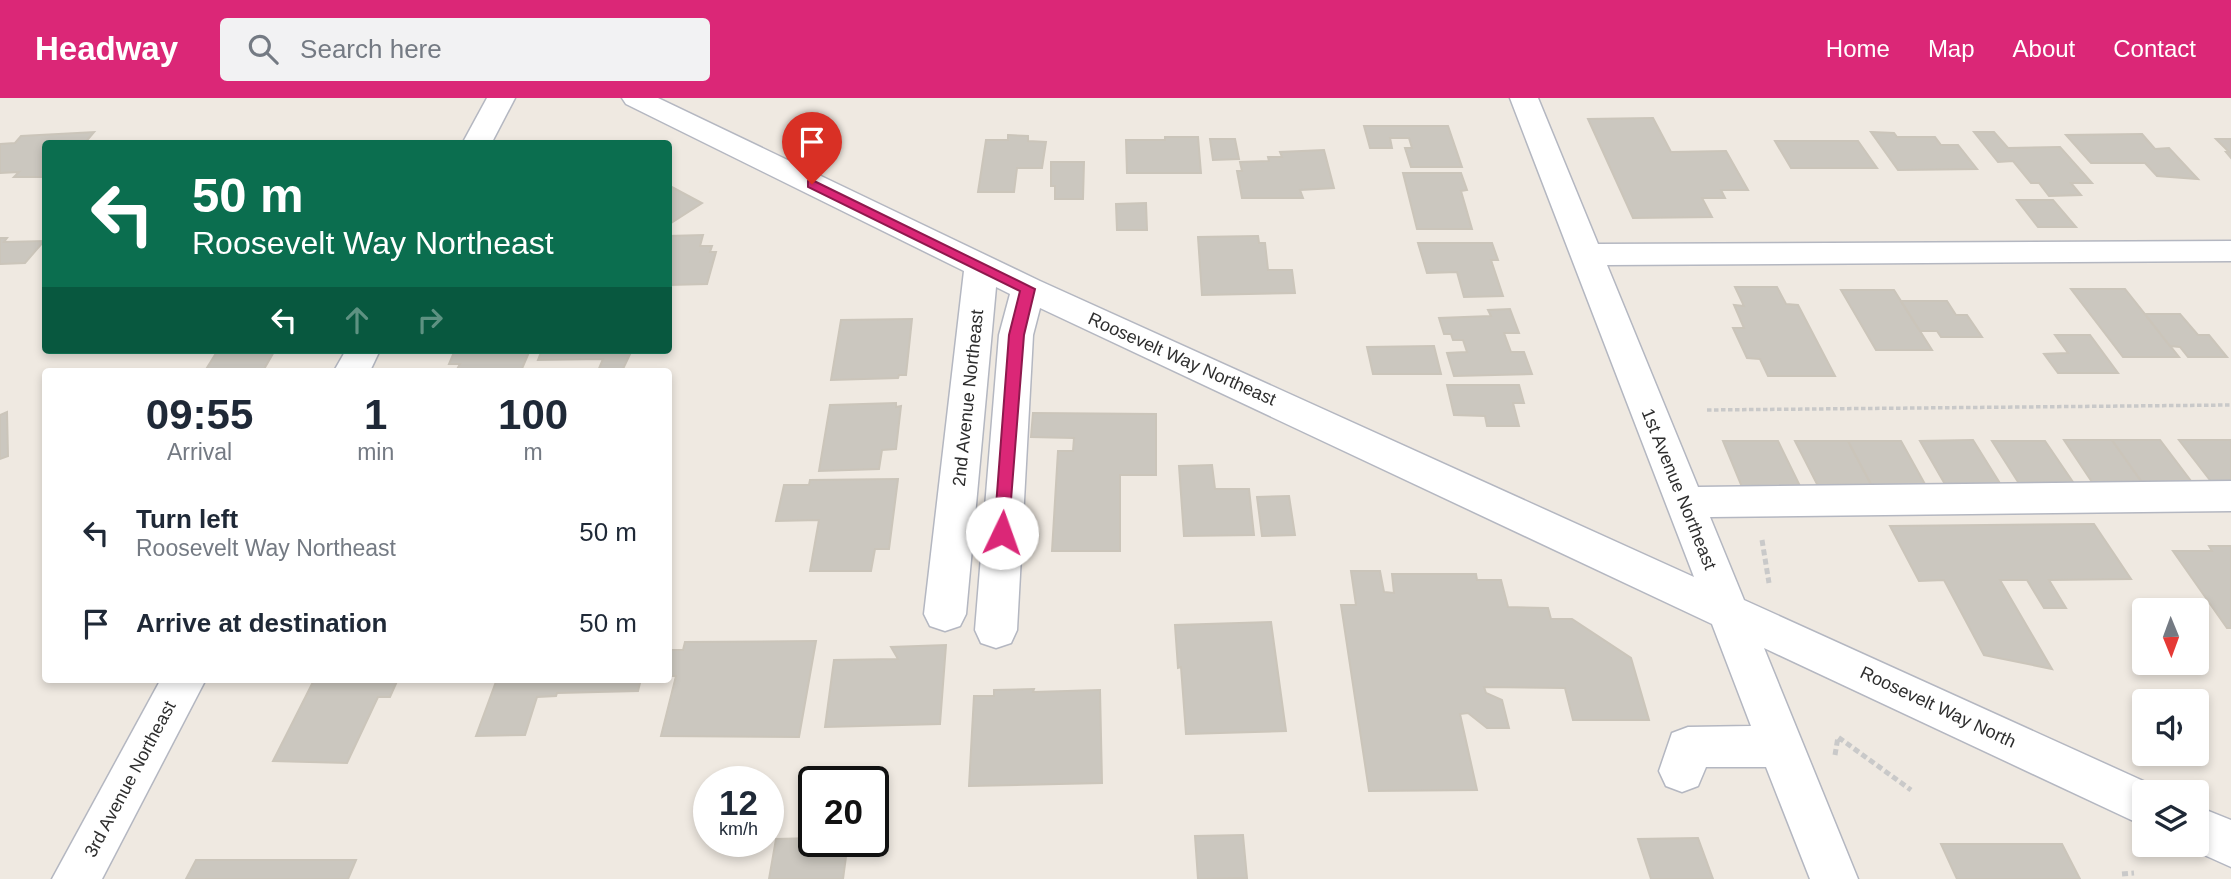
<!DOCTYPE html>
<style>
:root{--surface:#fff;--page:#f2f2f3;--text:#1f2937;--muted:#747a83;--accent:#db2777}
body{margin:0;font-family:Arial,sans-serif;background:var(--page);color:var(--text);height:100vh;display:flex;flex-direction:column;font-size:26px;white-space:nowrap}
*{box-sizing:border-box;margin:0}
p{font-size:23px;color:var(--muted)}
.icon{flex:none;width:38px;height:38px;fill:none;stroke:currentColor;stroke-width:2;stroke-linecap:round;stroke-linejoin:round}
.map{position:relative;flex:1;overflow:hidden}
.side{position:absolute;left:42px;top:270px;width:630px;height:315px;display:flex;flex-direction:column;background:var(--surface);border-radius:7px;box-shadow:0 4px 10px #0003}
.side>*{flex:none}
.banner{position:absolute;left:42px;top:42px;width:630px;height:214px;border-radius:7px;box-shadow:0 4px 10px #0003;background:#0b6e4f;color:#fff;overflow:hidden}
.needle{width:46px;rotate:179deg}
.buttons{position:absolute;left:2132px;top:500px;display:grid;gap:14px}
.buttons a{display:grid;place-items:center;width:77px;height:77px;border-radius:7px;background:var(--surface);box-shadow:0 4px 10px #0003;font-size:35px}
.speed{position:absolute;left:693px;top:668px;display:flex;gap:14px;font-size:35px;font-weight:700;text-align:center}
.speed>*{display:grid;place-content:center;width:91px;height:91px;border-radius:50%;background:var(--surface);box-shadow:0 4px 10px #0003;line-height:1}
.speed small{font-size:18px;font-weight:400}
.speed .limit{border:4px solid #111;border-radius:10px;background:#fff;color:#111}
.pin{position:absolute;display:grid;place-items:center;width:60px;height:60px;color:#fff;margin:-72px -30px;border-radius:50% 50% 50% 0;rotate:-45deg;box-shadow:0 0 7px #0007}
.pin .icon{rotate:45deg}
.me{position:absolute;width:77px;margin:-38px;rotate:3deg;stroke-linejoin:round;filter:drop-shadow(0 0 5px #0008)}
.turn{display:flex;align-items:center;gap:24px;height:147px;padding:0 35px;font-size:32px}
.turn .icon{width:91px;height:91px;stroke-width:2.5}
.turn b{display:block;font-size:49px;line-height:60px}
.lanes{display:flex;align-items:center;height:66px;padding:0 35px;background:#0003;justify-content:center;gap:35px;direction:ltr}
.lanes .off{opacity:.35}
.eta{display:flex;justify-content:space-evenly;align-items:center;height:119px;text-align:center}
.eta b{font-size:42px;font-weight:800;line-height:49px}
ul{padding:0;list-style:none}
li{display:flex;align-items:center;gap:21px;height:91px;padding:0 35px}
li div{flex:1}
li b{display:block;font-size:26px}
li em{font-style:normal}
header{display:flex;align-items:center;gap:42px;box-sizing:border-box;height:98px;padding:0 35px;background:var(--accent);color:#fff}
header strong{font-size:33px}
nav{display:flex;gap:38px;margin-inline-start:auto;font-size:24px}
.search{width:490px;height:63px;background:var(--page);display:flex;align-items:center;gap:18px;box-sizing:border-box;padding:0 24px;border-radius:7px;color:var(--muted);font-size:26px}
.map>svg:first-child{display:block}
.building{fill:#cbc7bf;stroke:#cbc5ba;stroke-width:2}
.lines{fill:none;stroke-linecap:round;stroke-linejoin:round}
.minor-casing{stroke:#b4b7c1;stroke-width:3}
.path-far1{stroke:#c9c9c9;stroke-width:3.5;stroke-dasharray:4.5 2.5;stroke-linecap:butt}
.path{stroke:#c9c9c9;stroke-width:5;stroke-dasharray:6 3.5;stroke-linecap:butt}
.minor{fill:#fff;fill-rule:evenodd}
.route{fill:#db2777;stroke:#8e194d;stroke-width:2}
.labels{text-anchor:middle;stroke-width:5;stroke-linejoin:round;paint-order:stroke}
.street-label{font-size:18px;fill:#2e2e2e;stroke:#fff}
</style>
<header>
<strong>Headway</strong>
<div class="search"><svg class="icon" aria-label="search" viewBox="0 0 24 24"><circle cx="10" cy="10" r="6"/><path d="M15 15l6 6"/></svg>Search here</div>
<nav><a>Home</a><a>Map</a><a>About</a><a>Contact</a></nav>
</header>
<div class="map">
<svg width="2231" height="781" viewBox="0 0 2231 781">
<rect width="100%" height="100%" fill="#efe9e1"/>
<g class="building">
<path d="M 1653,20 L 1671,54 L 1726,53 L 1748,92 L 1721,92 L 1725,100 L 1702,100 L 1712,119 L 1633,120 L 1588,21 Z"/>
<path d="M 1364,28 L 1448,28 L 1462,69 L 1411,69 L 1405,50 L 1412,50 L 1409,40 L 1390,40 L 1392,50 L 1370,50 Z"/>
<path d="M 94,34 L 84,46 L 46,46 L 46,79 L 14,79 L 19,74 L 0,75 L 0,46 L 15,45 L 21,38 Z"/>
<path d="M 1871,34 L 1894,35 L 1897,39 L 1935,39 L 1941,47 L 1958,47 L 1977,71 L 1898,72 Z"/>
<path d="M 1974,34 L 1994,34 L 2008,50 L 2060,49 L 2092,85 L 2071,85 L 2081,97 L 2049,98 L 2039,85 L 2031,85 L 2013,63 L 1998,64 Z"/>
<path d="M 2142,36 L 2155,51 L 2169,50 L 2198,81 L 2157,78 L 2145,65 L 2091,65 L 2066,37 Z"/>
<path d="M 1008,37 L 1028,38 L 1028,43 L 1046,44 L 1042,70 L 1017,70 L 1014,94 L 978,94 L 986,42 L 1008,42 Z"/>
<path d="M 1165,39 L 1198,39 L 1201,75 L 1127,75 L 1126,42 L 1165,42 Z"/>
<path d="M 1210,41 L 1235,41 L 1239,61 L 1213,62 Z"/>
<path d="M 2216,41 L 2231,41 L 2231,60 L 2226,54 L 2229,54 Z"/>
<path d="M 1775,43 L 1858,43 L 1877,70 L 1791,70 Z"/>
<path d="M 1324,52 L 1334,90 L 1300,92 L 1303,100 L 1242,100 L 1237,73 L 1242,73 L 1240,64 L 1269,63 L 1268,59 L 1282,59 L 1280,54 Z"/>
<path d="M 1051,64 L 1084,64 L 1083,101 L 1055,101 L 1055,88 L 1051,88 Z"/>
<path d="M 1403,75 L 1461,75 L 1467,92 L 1461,93 L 1472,131 L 1417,131 Z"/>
<path d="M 668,87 L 702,105 L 668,127 Z"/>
<path d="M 2017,102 L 2053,102 L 2076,129 L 2038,129 Z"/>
<path d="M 1146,105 L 1147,132 L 1117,132 L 1116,106 Z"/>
<path d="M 703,137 L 700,148 L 712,148 L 710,154 L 716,154 L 707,186 L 668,187 L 668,138 Z"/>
<path d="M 1258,138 L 1259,145 L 1265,145 L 1268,172 L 1292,172 L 1295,195 L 1202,197 L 1198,139 Z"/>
<path d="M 0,140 L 7,140 L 4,144 L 44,143 L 25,165 L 0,166 Z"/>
<path d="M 1418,145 L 1492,145 L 1498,162 L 1491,162 L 1503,198 L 1464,199 L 1457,174 L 1427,175 Z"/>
<path d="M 1735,189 L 1777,189 L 1786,206 L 1798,207 L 1835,278 L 1768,278 L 1760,261 L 1747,260 L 1733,230 L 1744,230 L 1734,207 L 1744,208 Z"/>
<path d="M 2071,191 L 2125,191 L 2179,259 L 2123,259 Z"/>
<path d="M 1841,192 L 1894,192 L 1932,252 L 1876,252 Z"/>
<path d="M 1901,203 L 1947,203 L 1956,217 L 1967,217 L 1982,239 L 1941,239 L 1937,233 L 1920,233 Z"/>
<path d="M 1510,211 L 1519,235 L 1504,235 L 1511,254 L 1524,254 L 1532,276 L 1454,278 L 1447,255 L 1467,254 L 1463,242 L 1453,242 L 1451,236 L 1444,236 L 1439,220 L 1491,218 L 1488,212 Z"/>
<path d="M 2145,216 L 2180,216 L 2198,237 L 2209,237 L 2227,259 L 2188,259 L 2180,249 L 2170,248 Z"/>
<path d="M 912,221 L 906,277 L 899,277 L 898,280 L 831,282 L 841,222 Z"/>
<path d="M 2055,237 L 2090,237 L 2118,275 L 2058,275 L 2044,256 L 2068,255 Z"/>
<path d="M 1434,248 L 1441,276 L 1373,276 L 1367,249 Z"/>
<path d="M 218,252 L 275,252 L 263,273 L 205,273 Z"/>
<path d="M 455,252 L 530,252 L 521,273 L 456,273 L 460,266 L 449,266 Z"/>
<path d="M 542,252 L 632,252 L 622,273 L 598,273 L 603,261 L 538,262 Z"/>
<path d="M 1447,287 L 1519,287 L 1524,305 L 1513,305 L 1519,328 L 1487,328 L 1485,318 L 1454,317 Z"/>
<path d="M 896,305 L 896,309 L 901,308 L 896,351 L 882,352 L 879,371 L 819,373 L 830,307 Z"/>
<path d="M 7,314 L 8,358 L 0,361 L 0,317 Z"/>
<path d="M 1033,315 L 1156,316 L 1156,377 L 1120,377 L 1120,453 L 1052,453 L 1058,353 L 1073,353 L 1074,340 L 1031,339 Z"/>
<path d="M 1973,342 L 2001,387 L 1946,388 L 1920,343 Z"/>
<path d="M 2064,342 L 2112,342 L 2144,387 L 2094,387 Z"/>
<path d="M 2112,342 L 2160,342 L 2194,387 L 2144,387 Z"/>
<path d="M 2179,342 L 2231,342 L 2231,386 L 2213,386 Z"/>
<path d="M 1723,343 L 1778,343 L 1800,388 L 1742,389 Z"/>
<path d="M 1795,343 L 1848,343 L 1872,388 L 1818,388 Z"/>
<path d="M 1848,343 L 1901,343 L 1926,388 L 1872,388 Z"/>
<path d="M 1992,343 L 2045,343 L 2075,387 L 2020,387 Z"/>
<path d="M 1212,367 L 1215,391 L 1249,391 L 1254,437 L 1184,438 L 1179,368 Z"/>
<path d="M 898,381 L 889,451 L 875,451 L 871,473 L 810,473 L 819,422 L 776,423 L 784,387 L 809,387 L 810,382 Z"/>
<path d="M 1289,398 L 1295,437 L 1262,438 L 1257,399 Z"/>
<path d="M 2094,426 L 2131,481 L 2049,482 L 2066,510 L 2044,510 L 2027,482 L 2000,482 L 2052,571 L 1984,557 L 1944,482 L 1919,483 L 1890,428 Z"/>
<path d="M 2209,448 L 2231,448 L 2231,530 L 2227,530 L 2173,453 L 2212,453 Z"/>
<path d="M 1351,473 L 1380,473 L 1384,494 L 1394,495 L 1392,476 L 1476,476 L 1477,482 L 1501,482 L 1508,509 L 1548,510 L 1551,521 L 1572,521 L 1631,560 L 1649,622 L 1573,622 L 1565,590 L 1484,589 L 1486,595 L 1502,602 L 1509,630 L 1487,630 L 1468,615 L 1460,616 L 1477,692 L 1369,693 L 1341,507 L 1356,507 Z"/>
<path d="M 1271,524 L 1286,633 L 1186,636 L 1181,569 L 1178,570 L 1175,527 Z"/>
<path d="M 816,543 L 799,639 L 661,638 L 676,578 L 668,578 L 668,552 L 683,552 L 685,544 Z"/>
<path d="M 946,547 L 940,626 L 825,629 L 834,562 L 898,561 L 891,549 Z"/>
<path d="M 335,581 L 398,581 L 390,599 L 378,599 L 347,665 L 273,663 L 314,582 Z"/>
<path d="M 497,581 L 641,581 L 638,593 L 557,595 L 556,598 L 537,599 L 525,637 L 476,638 Z"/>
<path d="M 1034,591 L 1033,594 L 1100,592 L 1102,685 L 969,688 L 974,598 L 994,598 L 994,592 Z"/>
<path d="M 1243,737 L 1247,780 L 1198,781 L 1195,738 Z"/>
<path d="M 814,740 L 814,744 L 848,744 L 843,781 L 769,781 L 776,741 Z"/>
<path d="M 1698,740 L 1713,781 L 1651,781 L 1638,741 Z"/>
<path d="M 1941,746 L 2062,746 L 2080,781 L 1957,781 Z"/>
<path d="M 196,762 L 356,762 L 348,781 L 186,781 Z"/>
</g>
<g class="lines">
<defs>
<g id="minor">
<path d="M 487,0 L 515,0 L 491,46 L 462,46 Z"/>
<path d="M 622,0 L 658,0 L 1040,183 L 1694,479 L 1510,0 L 1538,0 L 1598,146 L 2231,143 L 2231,163 L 1607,167 L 1698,389 L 2231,383 L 2231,413 L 1710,419 L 1744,502 L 2161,691 L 2162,695 L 2144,695 L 2144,728 L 1764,550 L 1858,781 L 1810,781 L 1766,669 L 1706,669 L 1698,688 L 1682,694 L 1666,688 L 1659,673 L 1672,635 L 1688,629 L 1751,628 L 1712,526 L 1040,210 L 1033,237 L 1017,532 L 1011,545 L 996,550 L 981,545 L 975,532 L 999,237 L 1010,196 L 996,189 L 966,516 L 960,528 L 945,533 L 930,528 L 924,516 L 964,173 L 626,6 Z"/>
<path d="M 346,252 L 380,252 L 370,273 L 334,273 Z"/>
<path d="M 161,581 L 206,581 L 102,781 L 52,781 Z"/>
<path d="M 2196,708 L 2231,722 L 2231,769 L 2182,747 L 2196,747 Z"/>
</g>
</defs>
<use href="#minor" class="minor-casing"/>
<path class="path-far1" d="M 1707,312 L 2231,307"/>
<g class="path">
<path d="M 1762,442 L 1769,485"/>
<path d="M 1835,657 L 1838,639 L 1911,692"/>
<path d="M 2122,776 L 2134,775"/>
</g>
<use href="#minor" class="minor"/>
</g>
<path class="route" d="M 812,82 L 1035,191 L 1024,237 L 1008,440 L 997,440 L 994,435 L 1009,237 L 1020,193 L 808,89 L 808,83 Z"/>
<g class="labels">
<g class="street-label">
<text transform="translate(1182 261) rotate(24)" y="6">Roosevelt Way Northeast</text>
<text transform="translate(968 300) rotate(-84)" y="6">2nd Avenue Northeast</text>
<text transform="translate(1679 391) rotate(68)" y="6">1st Avenue Northeast</text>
<text transform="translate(1938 609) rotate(25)" y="6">Roosevelt Way North</text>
<text transform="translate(130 681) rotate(-62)" y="6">3rd Avenue Northeast</text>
</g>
</g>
</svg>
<div class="buttons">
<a><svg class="needle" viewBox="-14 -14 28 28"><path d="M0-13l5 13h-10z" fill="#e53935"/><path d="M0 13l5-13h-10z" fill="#747a83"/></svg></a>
<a><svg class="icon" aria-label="sound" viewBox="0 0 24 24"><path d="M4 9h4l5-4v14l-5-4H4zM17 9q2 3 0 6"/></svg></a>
<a><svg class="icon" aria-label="layers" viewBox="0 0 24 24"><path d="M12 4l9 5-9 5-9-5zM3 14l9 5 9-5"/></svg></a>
</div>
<div class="speed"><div>12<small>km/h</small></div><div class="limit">20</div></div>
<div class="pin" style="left:812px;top:86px;background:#d93025"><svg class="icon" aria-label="arrive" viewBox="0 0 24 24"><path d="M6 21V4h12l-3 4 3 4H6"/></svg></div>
<svg class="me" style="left:1002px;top:435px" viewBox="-20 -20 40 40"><circle r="19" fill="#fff"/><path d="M0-13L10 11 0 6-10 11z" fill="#db2777"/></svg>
<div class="banner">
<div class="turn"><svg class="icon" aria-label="left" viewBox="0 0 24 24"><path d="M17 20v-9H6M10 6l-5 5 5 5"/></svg><div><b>50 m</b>Roosevelt Way Northeast</div></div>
<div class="lanes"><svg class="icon" aria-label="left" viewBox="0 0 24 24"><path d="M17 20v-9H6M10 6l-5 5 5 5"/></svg><svg class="icon off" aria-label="ahead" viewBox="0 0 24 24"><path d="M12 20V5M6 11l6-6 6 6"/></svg><svg class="icon off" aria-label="right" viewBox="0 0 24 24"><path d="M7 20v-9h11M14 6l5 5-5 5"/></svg></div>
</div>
<section class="side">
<div class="eta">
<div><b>09:55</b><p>Arrival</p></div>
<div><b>1</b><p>min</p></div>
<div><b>100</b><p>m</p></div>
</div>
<ul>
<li><svg class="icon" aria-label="left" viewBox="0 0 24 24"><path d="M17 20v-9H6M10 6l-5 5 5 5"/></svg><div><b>Turn left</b><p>Roosevelt Way Northeast</p></div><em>50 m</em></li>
<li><svg class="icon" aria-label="arrive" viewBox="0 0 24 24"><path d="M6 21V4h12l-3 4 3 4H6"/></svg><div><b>Arrive at destination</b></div><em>50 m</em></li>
</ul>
</section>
</div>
